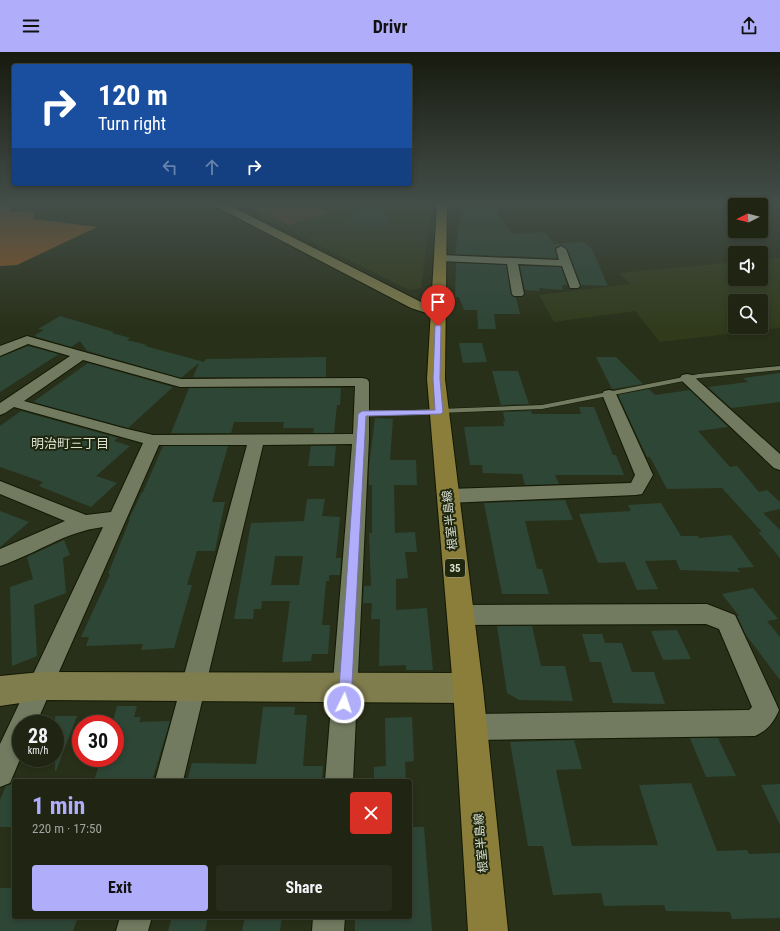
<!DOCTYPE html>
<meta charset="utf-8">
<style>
:root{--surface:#1f2413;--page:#272c1c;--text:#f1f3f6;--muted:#a1a4a0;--line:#3c4133;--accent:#b0aefa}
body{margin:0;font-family:"Roboto Condensed","Noto Sans JP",sans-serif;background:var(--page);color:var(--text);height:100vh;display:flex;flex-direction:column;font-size:15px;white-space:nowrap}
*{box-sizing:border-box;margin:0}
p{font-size:13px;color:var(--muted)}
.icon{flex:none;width:22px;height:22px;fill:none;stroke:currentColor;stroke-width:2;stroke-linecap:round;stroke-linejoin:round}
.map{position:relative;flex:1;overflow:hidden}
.side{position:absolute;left:12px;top:727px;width:400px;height:140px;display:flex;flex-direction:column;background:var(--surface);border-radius:4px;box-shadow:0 2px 6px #0003,0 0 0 1px var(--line)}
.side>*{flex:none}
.banner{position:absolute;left:12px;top:12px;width:400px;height:122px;border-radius:4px;box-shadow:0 2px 6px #0003,0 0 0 1px var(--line);background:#1a4fa0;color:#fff;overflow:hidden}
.needle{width:26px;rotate:264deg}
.tools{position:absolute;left:728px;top:146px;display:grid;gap:8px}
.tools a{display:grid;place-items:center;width:40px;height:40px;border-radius:4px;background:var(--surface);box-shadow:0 2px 6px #0003,0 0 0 1px var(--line);font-size:20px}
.speed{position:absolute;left:12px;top:663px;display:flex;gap:8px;font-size:20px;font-weight:700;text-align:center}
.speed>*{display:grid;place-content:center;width:52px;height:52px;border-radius:50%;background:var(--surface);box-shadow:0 2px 6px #0003,0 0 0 1px var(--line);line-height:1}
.speed small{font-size:10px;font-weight:400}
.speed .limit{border:6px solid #d22;background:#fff;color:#111}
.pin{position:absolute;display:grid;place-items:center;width:34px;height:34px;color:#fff;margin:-41px -17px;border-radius:50% 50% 50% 0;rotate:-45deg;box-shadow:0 0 4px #0007}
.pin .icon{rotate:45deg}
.me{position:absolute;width:44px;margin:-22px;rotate:4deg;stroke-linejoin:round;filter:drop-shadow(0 0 3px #0008)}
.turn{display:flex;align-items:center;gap:14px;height:84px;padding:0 20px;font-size:18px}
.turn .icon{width:52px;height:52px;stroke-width:2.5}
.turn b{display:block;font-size:28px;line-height:34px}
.lanes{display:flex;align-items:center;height:38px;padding:0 20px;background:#0003;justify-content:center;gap:20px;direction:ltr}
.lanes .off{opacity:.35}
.round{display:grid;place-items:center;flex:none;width:42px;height:42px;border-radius:4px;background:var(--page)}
.summary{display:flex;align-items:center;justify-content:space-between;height:68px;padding:0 20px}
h1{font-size:24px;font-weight:700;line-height:30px;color:var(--accent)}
.action{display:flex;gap:8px;margin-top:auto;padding:8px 20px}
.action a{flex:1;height:46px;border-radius:4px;background:var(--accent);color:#111;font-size:16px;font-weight:700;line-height:46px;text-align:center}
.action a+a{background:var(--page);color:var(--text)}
header{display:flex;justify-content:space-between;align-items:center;height:52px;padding:0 20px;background:var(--accent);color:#111;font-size:18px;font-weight:700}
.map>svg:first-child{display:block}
.built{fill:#313b1c;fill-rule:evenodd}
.green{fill:#64442a}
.forest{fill:#8d5523}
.building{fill:#2e4636;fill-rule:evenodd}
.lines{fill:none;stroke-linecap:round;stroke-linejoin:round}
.lane-casing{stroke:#121803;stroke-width:1}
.street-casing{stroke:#121803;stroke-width:2}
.secondary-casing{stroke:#121803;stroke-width:2}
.primary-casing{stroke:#121803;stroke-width:2}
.lane{fill:#727b60;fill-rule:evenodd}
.street{fill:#727b60;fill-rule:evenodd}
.secondary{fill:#7f7c4d;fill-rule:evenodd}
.primary{fill:#8b7e3b;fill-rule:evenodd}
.route{fill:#b0aefa;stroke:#7271a2}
.labels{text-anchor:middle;stroke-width:4;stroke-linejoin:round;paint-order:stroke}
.shield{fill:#1f270f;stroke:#a3a897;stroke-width:1}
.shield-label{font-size:11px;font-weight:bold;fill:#dbe0d1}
.street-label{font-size:12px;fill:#dbe0d1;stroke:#1f270f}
.neighbourhood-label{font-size:13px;fill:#dbe0d1;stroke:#1f270f}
</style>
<header><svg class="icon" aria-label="menu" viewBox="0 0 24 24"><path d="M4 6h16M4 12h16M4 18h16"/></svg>Drivr<svg class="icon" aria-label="share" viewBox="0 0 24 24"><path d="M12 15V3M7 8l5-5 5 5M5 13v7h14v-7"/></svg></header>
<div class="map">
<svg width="780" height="879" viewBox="0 0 780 879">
<rect width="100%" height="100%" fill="#293019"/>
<g class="built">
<path d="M 236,152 L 432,152 L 421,236 L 409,238 Z"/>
<path d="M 780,206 L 780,276 L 660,290 L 635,259 L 554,270 L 539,243 L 630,232 L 619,221 L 735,210 L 735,227 L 761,227 L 761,207 ZM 735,249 L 761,249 L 761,275 L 735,275 Z"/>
</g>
<path class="green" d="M 252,152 L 310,152 L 330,161 L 288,173 L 246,154 Z"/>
<path class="forest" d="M 0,153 L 11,153 L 10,160 L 35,159 L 33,167 L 97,175 L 17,213 L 0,214 Z"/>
<g class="building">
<path d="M 356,152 L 391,152 L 386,174 L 348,172 Z"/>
<path d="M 462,153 L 498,154 L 499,164 L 512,182 L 544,180 L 554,192 L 581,190 L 585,191 L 592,197 L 608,234 L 581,233 L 567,196 L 562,193 L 555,196 L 557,206 L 455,202 Z"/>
<path d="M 456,211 L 506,213 L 511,242 L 516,246 L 520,262 L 494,262 L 496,277 L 478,277 L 477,258 L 464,258 L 459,245 L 455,245 Z"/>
<path d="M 520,214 L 561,215 L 567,233 L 562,233 L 563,238 L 539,236 L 540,239 L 525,238 Z"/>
<path d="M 60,264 L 114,280 L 112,281 L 130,286 L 127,288 L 147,293 L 145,294 L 204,310 L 206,307 L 326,305 L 326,325 L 193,325 L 199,311 L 181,326 L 87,299 L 80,289 L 71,295 L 34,284 L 44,278 L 38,277 Z"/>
<path d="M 459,291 L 482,291 L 487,310 L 463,311 Z"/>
<path d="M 28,294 L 59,302 L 0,340 L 0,305 Z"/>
<path d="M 596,305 L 616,305 L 643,332 L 612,337 Z"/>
<path d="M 88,311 L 173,335 L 128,376 L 33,350 Z"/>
<path d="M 492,319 L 518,319 L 529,352 L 501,353 Z"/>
<path d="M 780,321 L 780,350 L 731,356 L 708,335 L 748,330 L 743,326 Z"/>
<path d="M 189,336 L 341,336 L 340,353 L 337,353 L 334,381 L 313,381 L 314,376 L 283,376 L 284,370 L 234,370 L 231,381 L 171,381 Z"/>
<path d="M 649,337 L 655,343 L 690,338 L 728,375 L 698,379 L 730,415 L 737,414 L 759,440 L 767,438 L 780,450 L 780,457 L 763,461 L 780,478 L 780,506 L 758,480 L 762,480 L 722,436 L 667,437 L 650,405 L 647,405 L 618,343 Z"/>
<path d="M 579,355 L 594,355 L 613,403 L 616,403 L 624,423 L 555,423 L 559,432 L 525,433 L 522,422 L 483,421 L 482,413 L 470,413 L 464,375 L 504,374 L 503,369 L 505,369 L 503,360 L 531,359 L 532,362 L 581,362 Z"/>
<path d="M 21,359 L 118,386 L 114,389 L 130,394 L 96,424 L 117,431 L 91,455 L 39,434 L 43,430 L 0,415 L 0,374 Z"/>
<path d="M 375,366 L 393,367 L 390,408 L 416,408 L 417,433 L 394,433 L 395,481 L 415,480 L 417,500 L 405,500 L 408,526 L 396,527 L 396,558 L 427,556 L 433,618 L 406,618 L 406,613 L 379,614 L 380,567 L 371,567 L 372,551 L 363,551 L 364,534 L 371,534 L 369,481 L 372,481 L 372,433 L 369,433 L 369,415 Z"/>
<path d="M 163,394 L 228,394 L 212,450 L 225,450 L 215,499 L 197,499 L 187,533 L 192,533 L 174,596 L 141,598 L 143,592 L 86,594 L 89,585 L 81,585 L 110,522 L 108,522 L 130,467 L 129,467 L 142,440 L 143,440 Z"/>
<path d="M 311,394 L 336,394 L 334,414 L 308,414 Z"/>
<path d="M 307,447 L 325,447 L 322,464 L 340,465 L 336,506 L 341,506 L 340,523 L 329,523 L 329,529 L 326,529 L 322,573 L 330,573 L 328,602 L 312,602 L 311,609 L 282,610 L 290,549 L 262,549 L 261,557 L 254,557 L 253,567 L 234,567 L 251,471 L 304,469 ZM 275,504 L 303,504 L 299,533 L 271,533 Z"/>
<path d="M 565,448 L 573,468 L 525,469 L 537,517 L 542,517 L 549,542 L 502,542 L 484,451 Z"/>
<path d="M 661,451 L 681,484 L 698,484 L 699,486 L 731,483 L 754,515 L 737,516 L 740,520 L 680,518 L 676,508 L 645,509 L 658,537 L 637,538 L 625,510 L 598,511 L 579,462 L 631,459 L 628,453 Z"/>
<path d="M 0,459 L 29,470 L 0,495 Z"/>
<path d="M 64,488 L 70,503 L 63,506 L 66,541 L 34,553 L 37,604 L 12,614 L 10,535 L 33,527 L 27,505 Z"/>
<path d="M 753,536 L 778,567 L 767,569 L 780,585 L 780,628 L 746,583 L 737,564 L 739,564 L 722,542 Z"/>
<path d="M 497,574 L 532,574 L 541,614 L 565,614 L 573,649 L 519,648 L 507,641 Z"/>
<path d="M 677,578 L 691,607 L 663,608 L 651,579 Z"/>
<path d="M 582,582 L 602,582 L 605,591 L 622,591 L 632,620 L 654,620 L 665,652 L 613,651 L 601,610 L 590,610 Z"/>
<path d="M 117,654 L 137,654 L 134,665 L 141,665 L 139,670 L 170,669 L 152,729 L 94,729 L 101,706 L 115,706 L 115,672 L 112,672 Z"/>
<path d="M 263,655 L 295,655 L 294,663 L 307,663 L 303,714 L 323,714 L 322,729 L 187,729 L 192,711 L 256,712 Z"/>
<path d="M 55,664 L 77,664 L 56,719 L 55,719 Z"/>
<path d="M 412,665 L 414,709 L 405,710 L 406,729 L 374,729 L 374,715 L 386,714 L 385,666 Z"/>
<path d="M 690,686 L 718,686 L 736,724 L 706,725 Z"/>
<path d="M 574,688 L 582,717 L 556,718 L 572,794 L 658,793 L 639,733 L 691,731 L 717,799 L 747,798 L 749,802 L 780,801 L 780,866 L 732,867 L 730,860 L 666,859 L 664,853 L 604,854 L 601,841 L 553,843 L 543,794 L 528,794 L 510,690 Z"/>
<path d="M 14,725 L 14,775 L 0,775 L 0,748 L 6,734 L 11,732 Z"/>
<path d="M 780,732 L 780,773 L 761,733 Z"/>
<path d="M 410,775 L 424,775 L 432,879 L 355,879 L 355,865 L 410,865 Z"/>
<path d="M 0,836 L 14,836 L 14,865 L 78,865 L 73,879 L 0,879 Z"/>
<path d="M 172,865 L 208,865 L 205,879 L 168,879 Z"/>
<path d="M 245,865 L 282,865 L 280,879 L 242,879 Z"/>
</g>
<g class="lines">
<defs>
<path id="lane" d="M 780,314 L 780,318 L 699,326 L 542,357 L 362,364 L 358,362 L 362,360 L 542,353 L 699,322 Z"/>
<g id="street">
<path d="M 561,194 L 566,197 L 580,234 L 578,236 L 570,236 L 562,214 L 518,212 L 524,242 L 522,244 L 514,244 L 512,242 L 507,212 L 441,209 L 436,206 L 441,203 L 559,208 L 556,197 Z"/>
<path d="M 27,284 L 181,327 L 362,326 L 367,327 L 369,330 L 369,387 L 353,729 L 325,729 L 352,392 L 263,393 L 183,729 L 155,729 L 247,393 L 159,393 L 36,672 L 21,672 L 21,705 L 10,731 L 0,735 L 0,692 L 103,475 C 64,480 36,502 0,514 L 0,497 L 65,469 L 0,442 L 0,429 L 86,463 L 111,460 L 143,391 L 14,355 L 5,361 L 0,363 L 0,351 L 70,304 L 28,292 L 0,304 L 0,294 ZM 83,308 L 180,335 L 355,334 L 353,382 L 153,383 L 123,376 L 24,349 Z"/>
<path d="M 687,322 L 692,323 L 780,402 L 780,418 L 774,416 L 682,329 L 680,326 L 682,323 Z"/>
<path d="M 609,338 L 614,339 L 616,342 L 653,423 L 642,442 L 636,443 L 448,451 L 442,449 L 439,444 L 442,439 L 448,437 L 631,431 L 635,423 L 602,342 L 604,339 Z"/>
<path d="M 707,552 L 735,563 L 775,649 L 779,658 C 774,670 767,679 755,684 L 472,688 L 463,684 L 459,675 L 463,666 L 472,662 L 749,658 L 752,655 L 719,577 L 706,572 L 460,573 L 452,570 L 449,563 L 452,556 L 460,553 Z"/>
<path d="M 120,865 L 152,865 L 148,879 L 116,879 Z"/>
<path d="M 313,865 L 345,865 L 344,879 L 312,879 Z"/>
</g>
<g id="secondary">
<path d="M 214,152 L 227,152 L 421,250 L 444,258 L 446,261 L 444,264 L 439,265 L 411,256 L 215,154 Z"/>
<path d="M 41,620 L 468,621 L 479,626 L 483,636 L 479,646 L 468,651 L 41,648 L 0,654 L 0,624 Z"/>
</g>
<path id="primary" d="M 437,152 L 447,152 L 445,327 L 483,636 L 508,879 L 468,879 L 453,636 L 427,327 Z"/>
</defs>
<use href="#lane" class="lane-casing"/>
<use href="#street" class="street-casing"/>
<use href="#secondary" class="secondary-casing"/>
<use href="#primary" class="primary-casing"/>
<use href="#lane" class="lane"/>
<use href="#street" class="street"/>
<use href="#secondary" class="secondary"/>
<use href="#primary" class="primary"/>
</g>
<linearGradient id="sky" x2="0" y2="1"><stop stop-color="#171a0e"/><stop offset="0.55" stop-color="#434e49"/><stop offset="1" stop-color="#434e49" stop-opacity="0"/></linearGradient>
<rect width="780" height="275" fill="url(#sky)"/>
<path class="route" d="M 438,272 L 441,274 L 440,327 L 443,360 L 441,362 L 366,364 L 351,651 L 349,656 L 344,658 L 340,656 L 338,651 L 358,362 L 362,359 L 435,358 L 433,327 L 435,274 Z"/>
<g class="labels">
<rect class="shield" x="445" y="507" width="20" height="18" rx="3"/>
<g class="shield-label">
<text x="455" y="520">35</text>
</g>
<g class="street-label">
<text transform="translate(450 468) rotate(-96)" y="4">根室半島線</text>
<text transform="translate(481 791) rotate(-95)" y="4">根室半島線</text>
</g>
<g class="neighbourhood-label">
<text x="70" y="396">明治町三丁目</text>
</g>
</g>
</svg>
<div class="tools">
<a><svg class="needle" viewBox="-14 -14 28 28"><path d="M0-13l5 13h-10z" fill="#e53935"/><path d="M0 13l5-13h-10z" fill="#a1a4a0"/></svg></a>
<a><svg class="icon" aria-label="sound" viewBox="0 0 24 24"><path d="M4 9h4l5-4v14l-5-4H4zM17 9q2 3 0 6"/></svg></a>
<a><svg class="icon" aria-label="search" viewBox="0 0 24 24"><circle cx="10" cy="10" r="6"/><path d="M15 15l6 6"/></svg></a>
</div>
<div class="speed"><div>28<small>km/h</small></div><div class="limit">30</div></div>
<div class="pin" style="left:438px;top:274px;background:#d93025"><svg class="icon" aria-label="arrive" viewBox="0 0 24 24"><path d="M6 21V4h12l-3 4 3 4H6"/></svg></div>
<svg class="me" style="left:344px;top:651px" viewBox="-20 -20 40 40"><circle r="17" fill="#b0aefa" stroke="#fff" stroke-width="3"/><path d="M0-11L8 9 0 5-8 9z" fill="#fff"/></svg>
<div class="banner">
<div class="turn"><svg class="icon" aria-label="right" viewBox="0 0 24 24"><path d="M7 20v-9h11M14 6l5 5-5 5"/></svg><div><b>120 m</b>Turn right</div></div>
<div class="lanes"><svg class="icon off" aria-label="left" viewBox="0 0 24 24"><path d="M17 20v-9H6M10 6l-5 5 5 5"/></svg><svg class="icon off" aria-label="ahead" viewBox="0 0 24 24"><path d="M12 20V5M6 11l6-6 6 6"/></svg><svg class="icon" aria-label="right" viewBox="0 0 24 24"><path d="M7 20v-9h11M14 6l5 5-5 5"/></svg></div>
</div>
<section class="side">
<div class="summary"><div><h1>1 min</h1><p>220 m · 17:50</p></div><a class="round" style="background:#d93025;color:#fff"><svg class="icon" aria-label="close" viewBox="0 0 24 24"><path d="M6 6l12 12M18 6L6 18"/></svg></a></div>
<div class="action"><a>Exit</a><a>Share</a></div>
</section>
</div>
